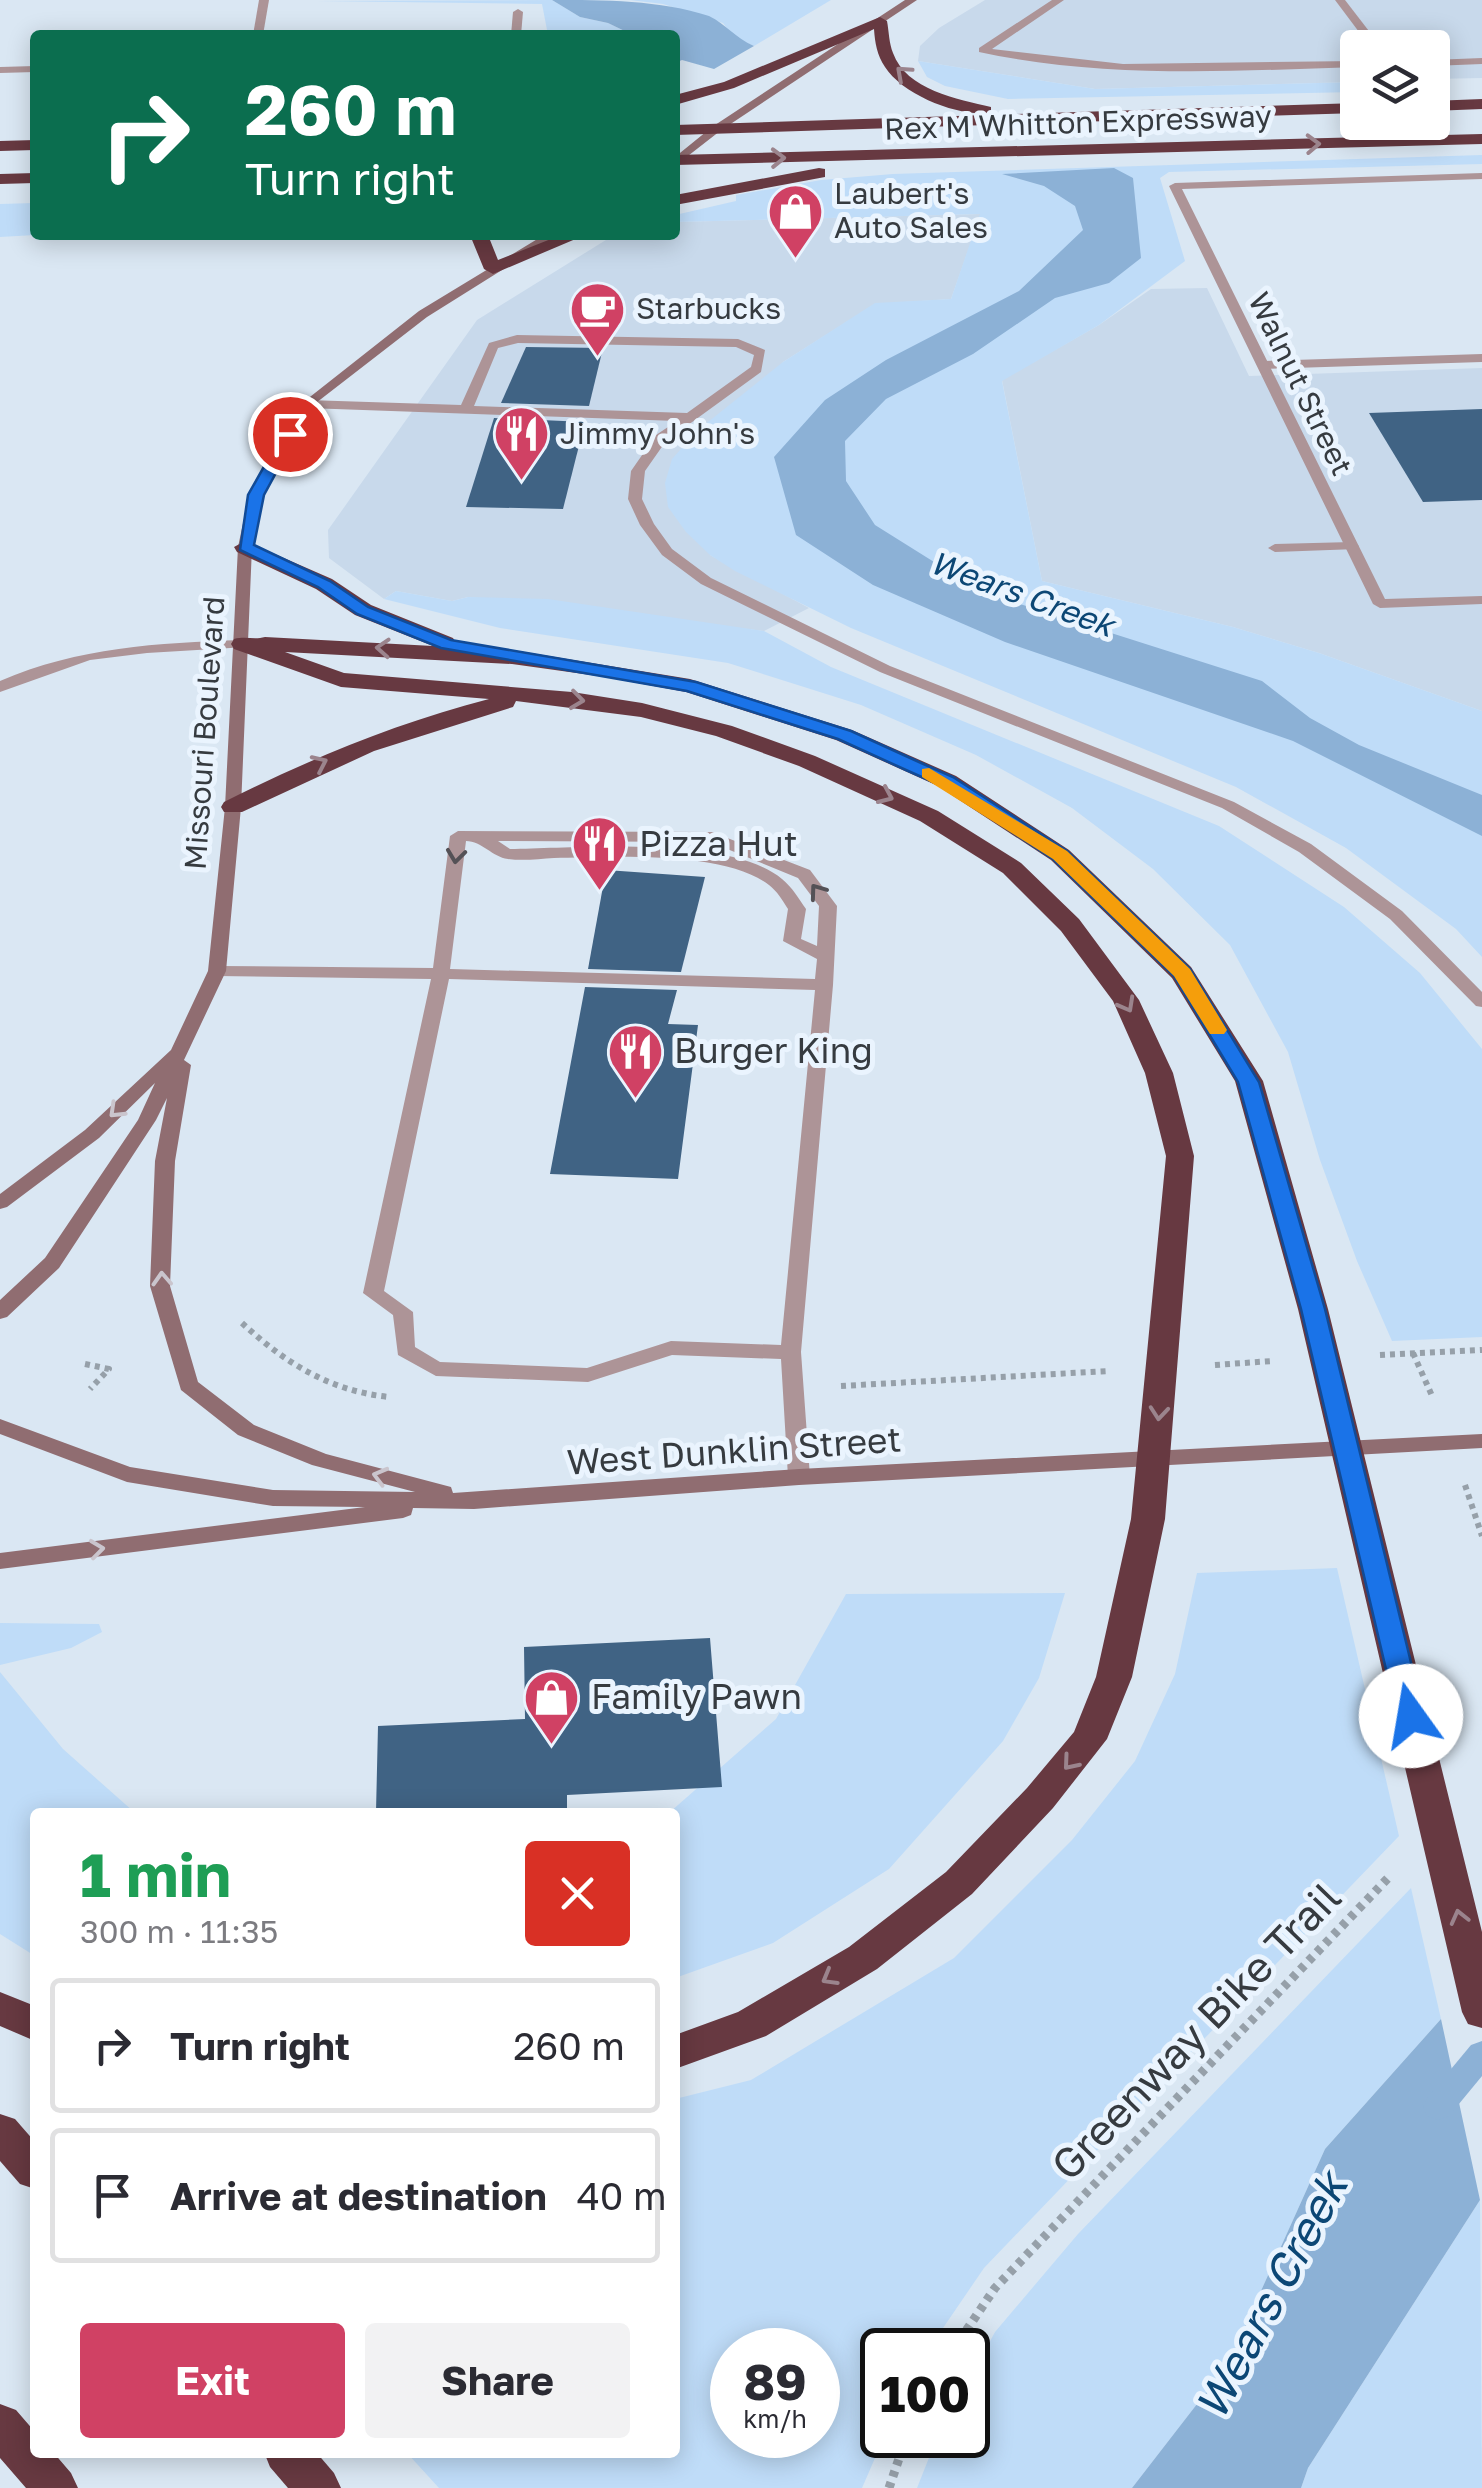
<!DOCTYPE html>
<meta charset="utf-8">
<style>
:root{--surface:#fff;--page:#f2f2f3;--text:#2b2b33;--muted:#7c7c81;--line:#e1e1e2;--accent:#d04164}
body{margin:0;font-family:"Golos Text",sans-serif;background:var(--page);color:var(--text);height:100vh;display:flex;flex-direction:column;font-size:38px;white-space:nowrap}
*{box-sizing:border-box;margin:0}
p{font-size:32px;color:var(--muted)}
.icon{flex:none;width:55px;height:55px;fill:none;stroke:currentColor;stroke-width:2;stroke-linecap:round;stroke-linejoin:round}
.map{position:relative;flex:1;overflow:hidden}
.side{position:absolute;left:30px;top:1808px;width:650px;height:650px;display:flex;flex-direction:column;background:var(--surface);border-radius:10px;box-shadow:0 5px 25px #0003}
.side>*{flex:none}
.top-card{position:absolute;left:30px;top:30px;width:650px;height:210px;border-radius:10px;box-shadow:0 5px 25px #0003;background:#0b6e4f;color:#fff;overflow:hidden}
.buttons{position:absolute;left:1340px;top:30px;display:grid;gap:20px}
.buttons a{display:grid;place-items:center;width:110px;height:110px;border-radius:10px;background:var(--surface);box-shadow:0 5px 25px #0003;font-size:50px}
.speed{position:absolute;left:710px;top:2328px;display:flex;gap:20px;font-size:50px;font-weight:700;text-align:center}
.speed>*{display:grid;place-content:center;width:130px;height:130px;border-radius:50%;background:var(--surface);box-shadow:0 5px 25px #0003;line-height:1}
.speed small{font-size:25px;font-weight:400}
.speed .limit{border:5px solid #111;border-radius:15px;background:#fff;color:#111}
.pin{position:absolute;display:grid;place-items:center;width:85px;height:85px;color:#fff;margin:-42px;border:5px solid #fff;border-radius:50%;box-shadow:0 2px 10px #0007}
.me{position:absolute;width:110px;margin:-55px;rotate:347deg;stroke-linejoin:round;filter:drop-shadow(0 0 8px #0008)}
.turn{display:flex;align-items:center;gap:35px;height:210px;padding:0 50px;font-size:45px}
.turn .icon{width:130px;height:130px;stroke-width:2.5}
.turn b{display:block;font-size:70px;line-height:85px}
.round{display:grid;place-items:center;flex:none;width:105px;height:105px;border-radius:10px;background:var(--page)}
.overview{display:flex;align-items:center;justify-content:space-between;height:170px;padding:0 50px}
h1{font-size:60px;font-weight:700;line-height:75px;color:#1e9e55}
.action{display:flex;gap:20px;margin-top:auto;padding:20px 50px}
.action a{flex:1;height:115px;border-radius:10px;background:var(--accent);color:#fff;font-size:40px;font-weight:700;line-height:115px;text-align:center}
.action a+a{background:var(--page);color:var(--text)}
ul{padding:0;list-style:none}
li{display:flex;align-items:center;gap:30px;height:135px;margin:0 20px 15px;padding:0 30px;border:5px solid var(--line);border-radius:10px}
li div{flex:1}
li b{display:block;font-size:38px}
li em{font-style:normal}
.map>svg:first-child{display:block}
.built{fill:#c8d9eb}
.green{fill:#bfdcf8;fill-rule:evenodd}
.water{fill:#8cb1d6}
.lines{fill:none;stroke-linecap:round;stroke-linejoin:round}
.stream{fill:#8cb1d6;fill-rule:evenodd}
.building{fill:#406384}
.path-far1{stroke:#96a0a9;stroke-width:6;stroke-dasharray:5 5;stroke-linecap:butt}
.path{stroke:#96a0a9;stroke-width:9;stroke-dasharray:6 6;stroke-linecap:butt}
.lane{fill:#ad9497;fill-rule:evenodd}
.street{fill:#ad9497;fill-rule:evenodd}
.secondary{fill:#906d71;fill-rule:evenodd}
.highway{fill:#673941;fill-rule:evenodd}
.oneway{stroke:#9b848d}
.oneway2{stroke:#545156}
.oneway3{stroke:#cac5cd}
.route{fill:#1a73e8;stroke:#114b97;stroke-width:2.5}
.slow{fill:#f59e0b}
.labels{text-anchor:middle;stroke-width:10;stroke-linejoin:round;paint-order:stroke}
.far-street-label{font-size:30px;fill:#363b40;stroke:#eaf4fe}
.far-poi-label{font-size:30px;fill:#363b40;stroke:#eaf4fe;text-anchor:start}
.far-water-label{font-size:32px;font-style:italic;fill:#0c4775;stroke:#eaf4fe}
.poi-label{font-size:35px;fill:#363b40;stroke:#eaf4fe;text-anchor:start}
.street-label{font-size:35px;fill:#363b40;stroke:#eaf4fe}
.near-street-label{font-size:42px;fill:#363b40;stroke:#eaf4fe}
.near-water-label{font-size:45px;font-style:italic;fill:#0c4775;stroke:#eaf4fe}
</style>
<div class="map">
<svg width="1482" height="2488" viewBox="0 0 1482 2488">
<rect width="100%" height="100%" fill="#dae7f3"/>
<g class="built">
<path d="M 985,0 L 1482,0 L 1482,78 L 1433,79 L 1432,48 L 1358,48 L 1357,82 L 1095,89 L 918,61 L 920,46 L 939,28 Z"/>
<path d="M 981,214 L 951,299 L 875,304 L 783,362 L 710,555 L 809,608 L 764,631 L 468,597 L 452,601 L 396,591 L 384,599 L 329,558 L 328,530 L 477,320 L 614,235 L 675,235 L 675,222 Z"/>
<path d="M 1207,288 L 1249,376 L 1482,368 L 1482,711 L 1319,653 L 1233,627 L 1042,581 L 1002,380 L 1099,325 L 1151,289 Z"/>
</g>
<g class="green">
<path d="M 552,0 L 580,17 L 608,23 L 633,35 L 548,35 L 542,4 L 317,1 Z"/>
<path d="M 630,0 L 831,0 L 754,46 L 733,37 L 723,23 L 663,4 Z"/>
<path d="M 918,61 L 1095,89 L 1357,82 L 1357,92 L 1008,99 L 945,86 L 927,77 Z"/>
<path d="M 1482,155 L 1482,164 L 1169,172 L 1160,178 L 1185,261 L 1099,325 L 1002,381 L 1042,581 L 1233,627 L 1319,653 L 1482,711 L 1482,957 L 1456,929 L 1346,848 L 1236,787 L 851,628 L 735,571 L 710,555 L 686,532 L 668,507 L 665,483 L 672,459 L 698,430 L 783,362 L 875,303 L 951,299 L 980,214 L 675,222 L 675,215 L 736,201 L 736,195 L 821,180 L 893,174 Z"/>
<path d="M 35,203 L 35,235 L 0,237 L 0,204 Z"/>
<path d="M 396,591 L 452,601 L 468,597 L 548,599 L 764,631 L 831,667 L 1219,826 L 1344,907 L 1420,973 L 1482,1049 L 1482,1337 L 1392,1341 L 1357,1261 L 1320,1160 L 1288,1052 L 1230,945 L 1153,869 L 1072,808 L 976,755 L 861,705 L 728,663 L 500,628 L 384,599 Z"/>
<path d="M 1337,1568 L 1399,1836 L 984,2268 L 928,2350 L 882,2350 L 885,2435 L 862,2488 L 439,2488 L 407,2453 L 675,2452 L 675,2099 L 751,2080 L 954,1958 L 1072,1840 L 1135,1761 L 1175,1674 L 1197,1573 ZM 732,2350 L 818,2350 L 818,2435 L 732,2435 Z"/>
<path d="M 1065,1593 L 1039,1678 L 1003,1741 L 889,1869 L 773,1943 L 675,1978 L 675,1812 L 670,1812 L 776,1719 L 846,1594 Z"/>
<path d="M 0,1623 L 99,1624 L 102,1632 L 71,1648 L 0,1665 Z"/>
<path d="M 0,1672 L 63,1749 L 134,1812 L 35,1812 L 35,1956 L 0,1934 Z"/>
<path d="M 1411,1888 L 1441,2019 L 1325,2149 L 1228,2364 L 1132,2488 L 917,2488 L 938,2435 L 968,2435 L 968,2382 L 995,2332 L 1078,2234 Z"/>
<path d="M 1480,2200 L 1482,2488 L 1301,2488 L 1308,2468 Z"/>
</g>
<g class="water">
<path d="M 552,0 C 604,0 660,0 709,16 C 726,24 735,38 754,46 L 714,69 L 682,60 L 675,63 L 675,35 L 633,35 L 608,23 L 580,17 Z"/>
<path d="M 1114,168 L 1133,178 L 1141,258 L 1109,283 L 1055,298 L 973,354 L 886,399 L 845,441 L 846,481 L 875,525 L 982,592 L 1262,681 L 1310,718 L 1359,745 L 1482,795 L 1482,836 L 1293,741 L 1005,642 L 873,585 L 796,535 L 774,457 L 825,400 L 886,360 L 1019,291 L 1083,230 L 1075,206 L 1044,186 L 1002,174 Z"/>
<path d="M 1441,2019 L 1480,2200 L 1308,2468 L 1301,2488 L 1132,2488 L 1228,2364 L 1325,2149 Z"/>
</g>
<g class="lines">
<path class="stream" d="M 1482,2041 L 1482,2076 L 1449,2116 L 1438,2120 L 1427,2116 L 1423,2107 L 1427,2098 L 1471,2045 Z"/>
</g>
<g class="building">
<path d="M 526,347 L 603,348 L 589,406 L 501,403 Z"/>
<path d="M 1482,409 L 1482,500 L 1423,502 L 1369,413 Z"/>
<path d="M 494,418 L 585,422 L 563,509 L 466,507 Z"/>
<path d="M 606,870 L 705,877 L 681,972 L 588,969 Z"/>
<path d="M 585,987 L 677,990 L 668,1024 L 698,1025 L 678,1179 L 550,1174 Z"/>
<path d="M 710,1638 L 722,1787 L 567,1795 L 567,1812 L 376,1812 L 378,1726 L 525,1719 L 524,1647 Z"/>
</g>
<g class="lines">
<g class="path-far1">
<path d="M 242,1323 C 285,1363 330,1391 389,1397"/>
<path d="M 1413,1353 L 1433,1398"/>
<path d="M 1380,1355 L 1482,1350"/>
<path d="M 85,1364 L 109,1369 L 90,1389"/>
<path d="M 1215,1365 L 1272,1361"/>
<path d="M 841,1386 L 1108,1371"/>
<path d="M 1465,1485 L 1482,1536"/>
</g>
<g class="path">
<path d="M 953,2350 L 995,2288 L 1391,1875"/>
<path d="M 889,2488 L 907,2435"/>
</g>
<g class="lane">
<path d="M 259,0 L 269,0 L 263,35 L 253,35 Z"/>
<path d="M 1052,0 L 1064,0 L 992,49 L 1123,64 L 1358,61 L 1358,67 C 1231,71 1104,79 979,52 L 979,48 Z"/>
<path d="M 1335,0 L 1345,0 L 1382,48 L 1371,48 Z"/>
<path d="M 518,9 L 523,12 L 521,35 L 511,35 L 513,12 Z"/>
<path d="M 1482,58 L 1482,64 L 1432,66 L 1432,60 Z"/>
<path d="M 35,66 L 35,72 L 0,73 L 0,67 Z"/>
<path d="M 517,335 L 738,339 L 765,350 L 761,372 L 666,441 L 645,471 L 642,499 L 654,524 L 672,549 L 711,578 L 890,666 L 1234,802 L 1311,844 L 1402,911 L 1482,992 L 1482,1007 L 1476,1006 L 1390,919 L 1299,852 L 1222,808 L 880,672 L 701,584 L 662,555 L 640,525 L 628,499 L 631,471 L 656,435 L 677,421 L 307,408 L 301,404 L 307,400 L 461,405 L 489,343 ZM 518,343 L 736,347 L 754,355 L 751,367 L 687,413 L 474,406 L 498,348 Z"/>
<path d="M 1482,354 L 1482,362 L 1263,369 L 1257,365 L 1263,361 Z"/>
<path d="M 1352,542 L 1359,546 L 1357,549 L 1275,552 L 1268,548 L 1275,544 Z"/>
<path d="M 242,640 L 247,641 L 247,647 L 147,653 L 90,660 L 0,692 L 0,681 C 79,647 157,643 242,640 Z"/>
<path d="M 458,831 L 712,832 L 810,870 L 837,906 L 833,985 L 801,1352 L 810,1477 L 807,1482 L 791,1482 L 788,1477 L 781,1359 L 672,1355 L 588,1382 L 436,1376 L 398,1355 L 393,1315 L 363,1293 L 431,979 L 217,976 L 208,971 L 217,966 L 433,968 L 450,836 ZM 466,841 C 482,841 492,857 508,859 C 523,861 539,859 554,858 C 610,857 724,850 769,885 C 777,891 783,901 788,909 L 783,941 L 817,959 L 815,979 L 450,969 ZM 498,841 L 710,842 L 798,878 L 819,906 L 817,946 L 801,939 L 806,909 C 799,899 792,887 782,879 C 730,835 577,848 510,849 ZM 449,979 L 815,990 L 781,1345 L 671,1341 L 587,1368 L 440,1362 L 415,1347 L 413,1312 L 384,1291 Z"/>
</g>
<path class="street" d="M 1482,173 L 1482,179 L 1182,189 L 1385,599 L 1482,596 L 1482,604 L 1380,608 L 1373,604 L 1169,186 L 1175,183 Z"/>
<g class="secondary">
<path d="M 905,0 L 917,0 L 720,131 L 675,166 L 675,157 L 712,127 Z"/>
<path d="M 544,235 L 558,235 L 427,317 L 312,406 L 263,495 L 252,547 L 241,807 L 226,971 L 184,1060 L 191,1065 L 175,1161 L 170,1286 L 198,1382 L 254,1425 L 326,1454 L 451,1487 L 453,1493 L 799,1469 L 1482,1434 L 1482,1448 L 799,1485 L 474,1509 L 413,1508 L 411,1515 L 403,1518 L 0,1569 L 0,1553 L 365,1507 L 273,1506 L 127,1482 L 0,1434 L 0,1419 L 130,1467 L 273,1490 L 415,1492 L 312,1465 L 238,1435 L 181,1390 L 150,1286 L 155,1161 L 167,1098 L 156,1120 L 59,1268 L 7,1317 L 0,1319 L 0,1300 L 45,1258 L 138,1120 L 155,1083 L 99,1138 L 7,1207 L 0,1209 L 0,1194 L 85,1130 L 171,1050 L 208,971 L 225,807 L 238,547 L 249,495 L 301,404 L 419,311 Z"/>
</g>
<g class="highway">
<path d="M 880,17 L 887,21 C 889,32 889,43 893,53 C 906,90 958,99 991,107 L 991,113 C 958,117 903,95 885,67 C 877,55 875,43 874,29 L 734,88 L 675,105 L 675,95 L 724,82 Z"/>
<path d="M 1482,99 L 1482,109 L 1432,111 L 1432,101 Z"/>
<path d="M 1358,103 L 1358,113 L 675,135 L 675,125 Z"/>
<path d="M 1482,134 L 1482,144 L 675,165 L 675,155 Z"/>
<path d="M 35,140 L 35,150 L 0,151 L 0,141 Z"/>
<path d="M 819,168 L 825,169 L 825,177 L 675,205 L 675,195 Z"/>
<path d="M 35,173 L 35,183 L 0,184 L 0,174 Z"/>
<path d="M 470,235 L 488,235 L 498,260 L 561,235 L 585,235 L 493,274 L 484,269 Z"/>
<path d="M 245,541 L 332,579 L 371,605 L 453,638 L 456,643 L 453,647 L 512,650 L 690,679 L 852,730 L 956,776 L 1069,850 L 1191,967 L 1263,1081 L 1328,1309 L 1482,1932 L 1482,2028 L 1468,2024 L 1462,2012 L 1298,1309 L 1235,1081 L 1172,978 L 1051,860 L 938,786 L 836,740 L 686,692 L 605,677 L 512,664 L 285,652 L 344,673 L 572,692 L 642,703 L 732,726 L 815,756 L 938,811 L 1021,863 L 1079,919 L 1139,1000 L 1173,1073 L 1194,1156 L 1165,1519 L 1132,1677 L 1107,1739 L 1053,1808 L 972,1894 L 877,1969 L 766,2036 L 675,2069 L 675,2035 L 738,2012 L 849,1947 L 946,1872 L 1027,1788 L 1074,1732 L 1096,1677 L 1131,1519 L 1166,1156 L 1145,1073 L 1113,1001 L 1061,931 L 1003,873 L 920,821 L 799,766 L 716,736 L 641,717 L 516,701 L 513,707 L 374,751 L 242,812 L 224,812 L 221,807 L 224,802 C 310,759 396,723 489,699 L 341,687 L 234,649 L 231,644 L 234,639 C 246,636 254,640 265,637 L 433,646 L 355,615 L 316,589 L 237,552 L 234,547 Z"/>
<path d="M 0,1992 L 35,2006 L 35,2041 L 0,2026 Z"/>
<path d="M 0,2114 L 15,2119 L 35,2142 L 35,2189 L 20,2184 L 0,2161 Z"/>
<path d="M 0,2404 L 16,2410 L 35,2432 L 35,2452 L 53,2452 L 71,2473 L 78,2488 L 26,2488 L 0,2458 Z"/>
<path d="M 264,2452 L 316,2452 L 334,2473 L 341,2488 L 288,2488 L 270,2467 Z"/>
</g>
</g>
<defs><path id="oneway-chevron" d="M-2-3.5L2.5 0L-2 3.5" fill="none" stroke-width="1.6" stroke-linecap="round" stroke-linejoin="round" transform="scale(2.5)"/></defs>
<g class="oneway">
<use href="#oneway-chevron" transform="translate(903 73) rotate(-138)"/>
<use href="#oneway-chevron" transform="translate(1313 144) rotate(-2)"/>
<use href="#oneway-chevron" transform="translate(778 158) rotate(-1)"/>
<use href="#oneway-chevron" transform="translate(383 648) rotate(-176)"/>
<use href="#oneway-chevron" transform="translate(577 700) rotate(7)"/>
<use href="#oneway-chevron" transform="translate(320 763) rotate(-25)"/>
<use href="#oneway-chevron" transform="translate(886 796) rotate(24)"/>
<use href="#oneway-chevron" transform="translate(1127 1005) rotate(61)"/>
<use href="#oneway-chevron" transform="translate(1159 1413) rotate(95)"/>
<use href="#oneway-chevron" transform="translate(1070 1763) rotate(130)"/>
<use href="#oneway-chevron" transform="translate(1459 1917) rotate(-104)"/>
<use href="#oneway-chevron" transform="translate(829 1978) rotate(150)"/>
</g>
<g class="oneway2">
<use href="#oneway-chevron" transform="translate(456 856) rotate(97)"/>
<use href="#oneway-chevron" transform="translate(817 891) rotate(-126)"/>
</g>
<g class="oneway3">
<use href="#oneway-chevron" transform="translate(116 1111) rotate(136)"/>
<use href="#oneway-chevron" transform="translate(162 1279) rotate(-93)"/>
<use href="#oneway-chevron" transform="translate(380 1476) rotate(-165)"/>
<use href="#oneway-chevron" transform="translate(97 1549) rotate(-7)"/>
</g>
<path class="route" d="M 284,431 L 297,434 L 264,495 L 254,545 L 330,581 L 368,607 L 451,640 L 696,682 L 851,731 L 919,762 L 953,777 L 1067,851 L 1190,969 L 1259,1082 L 1325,1309 L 1424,1716 L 1420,1723 L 1411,1726 L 1401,1723 L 1397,1716 L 1301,1309 L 1238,1082 L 1174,976 L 1053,859 L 940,785 L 906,770 L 838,739 L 687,691 L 441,648 L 357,614 L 318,587 L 240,550 L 248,495 Z"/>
<path class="slow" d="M 929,768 L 1067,851 L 1190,969 L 1227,1030 L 1224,1034 L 1210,1034 L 1174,976 L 1053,859 L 922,777 L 922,769 Z"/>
<defs>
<symbol id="shop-pin" viewBox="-11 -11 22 30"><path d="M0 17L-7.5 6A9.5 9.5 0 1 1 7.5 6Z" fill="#d04164" stroke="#eaf4fe"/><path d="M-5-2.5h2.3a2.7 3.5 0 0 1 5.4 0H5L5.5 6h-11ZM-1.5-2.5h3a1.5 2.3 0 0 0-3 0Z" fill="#fff"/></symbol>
<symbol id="cafe-pin" viewBox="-11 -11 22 30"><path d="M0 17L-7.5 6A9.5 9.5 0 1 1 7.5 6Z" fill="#d04164" stroke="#eaf4fe"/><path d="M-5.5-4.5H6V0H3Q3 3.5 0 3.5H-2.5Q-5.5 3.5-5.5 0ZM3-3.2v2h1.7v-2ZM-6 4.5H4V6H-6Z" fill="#fff"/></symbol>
<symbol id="restaurant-pin" viewBox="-11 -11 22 30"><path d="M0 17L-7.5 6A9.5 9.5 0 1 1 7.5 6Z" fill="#d04164" stroke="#eaf4fe"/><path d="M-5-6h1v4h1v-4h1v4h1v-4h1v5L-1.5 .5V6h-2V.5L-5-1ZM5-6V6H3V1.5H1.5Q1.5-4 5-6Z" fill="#fff"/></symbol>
</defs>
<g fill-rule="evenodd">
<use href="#shop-pin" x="764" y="180" width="63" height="86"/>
<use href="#cafe-pin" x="566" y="278" width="63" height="86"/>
<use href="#restaurant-pin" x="490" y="402" width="63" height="86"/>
<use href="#restaurant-pin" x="568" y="812" width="63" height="86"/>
<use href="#restaurant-pin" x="604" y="1020" width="63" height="86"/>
<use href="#shop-pin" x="520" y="1666" width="63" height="86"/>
</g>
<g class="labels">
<g class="far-street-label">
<text transform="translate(1078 123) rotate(-2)" y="10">Rex M Whitton Expressway</text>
<text transform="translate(1300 384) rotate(64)" y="10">Walnut Street</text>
<text transform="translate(205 733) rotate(-86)" y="10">Missouri Boulevard</text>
</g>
<g class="far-poi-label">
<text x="834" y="204">Laubert's<tspan x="834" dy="34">Auto Sales</tspan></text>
<text x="636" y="319">Starbucks</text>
<text x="560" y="444">Jimmy John's</text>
</g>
<g class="far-water-label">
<text transform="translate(1022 594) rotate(20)" y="11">Wears Creek</text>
</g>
<g class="poi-label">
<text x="639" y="856">Pizza Hut</text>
<text x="674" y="1063">Burger King</text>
<text x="591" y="1709">Family Pawn</text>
</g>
<g class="street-label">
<text transform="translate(734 1451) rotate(-4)" y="12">West Dunklin Street</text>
</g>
<g class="near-street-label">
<text transform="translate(1196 2031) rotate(-46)" y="15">Greenway Bike Trail</text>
</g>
<g class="near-water-label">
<text transform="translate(1271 2296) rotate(-62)" y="16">Wears Creek</text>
</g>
</g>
</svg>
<div class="buttons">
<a><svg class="icon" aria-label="layers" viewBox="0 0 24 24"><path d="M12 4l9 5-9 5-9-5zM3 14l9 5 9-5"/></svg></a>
</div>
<div class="speed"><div>89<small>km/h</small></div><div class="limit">100</div></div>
<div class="pin" style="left:290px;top:434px;background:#d93025"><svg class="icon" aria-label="arrive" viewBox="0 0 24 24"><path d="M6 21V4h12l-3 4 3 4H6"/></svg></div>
<svg class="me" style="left:1411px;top:1716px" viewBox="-20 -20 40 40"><circle r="19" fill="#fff"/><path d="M0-13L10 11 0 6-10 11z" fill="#1a73e8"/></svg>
<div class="top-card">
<div class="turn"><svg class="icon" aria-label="right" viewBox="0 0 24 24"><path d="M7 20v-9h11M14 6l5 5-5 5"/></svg><div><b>260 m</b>Turn right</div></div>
</div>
<section class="side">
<div class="overview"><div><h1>1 min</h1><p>300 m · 11:35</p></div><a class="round" style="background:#d93025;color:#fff"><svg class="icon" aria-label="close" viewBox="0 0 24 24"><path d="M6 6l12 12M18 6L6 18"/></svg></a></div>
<ul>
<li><svg class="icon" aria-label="right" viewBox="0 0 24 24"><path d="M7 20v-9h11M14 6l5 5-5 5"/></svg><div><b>Turn right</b></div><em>260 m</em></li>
<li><svg class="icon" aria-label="arrive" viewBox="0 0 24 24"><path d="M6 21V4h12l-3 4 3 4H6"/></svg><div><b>Arrive at destination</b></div><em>40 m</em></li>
</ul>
<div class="action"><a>Exit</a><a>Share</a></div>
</section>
</div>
